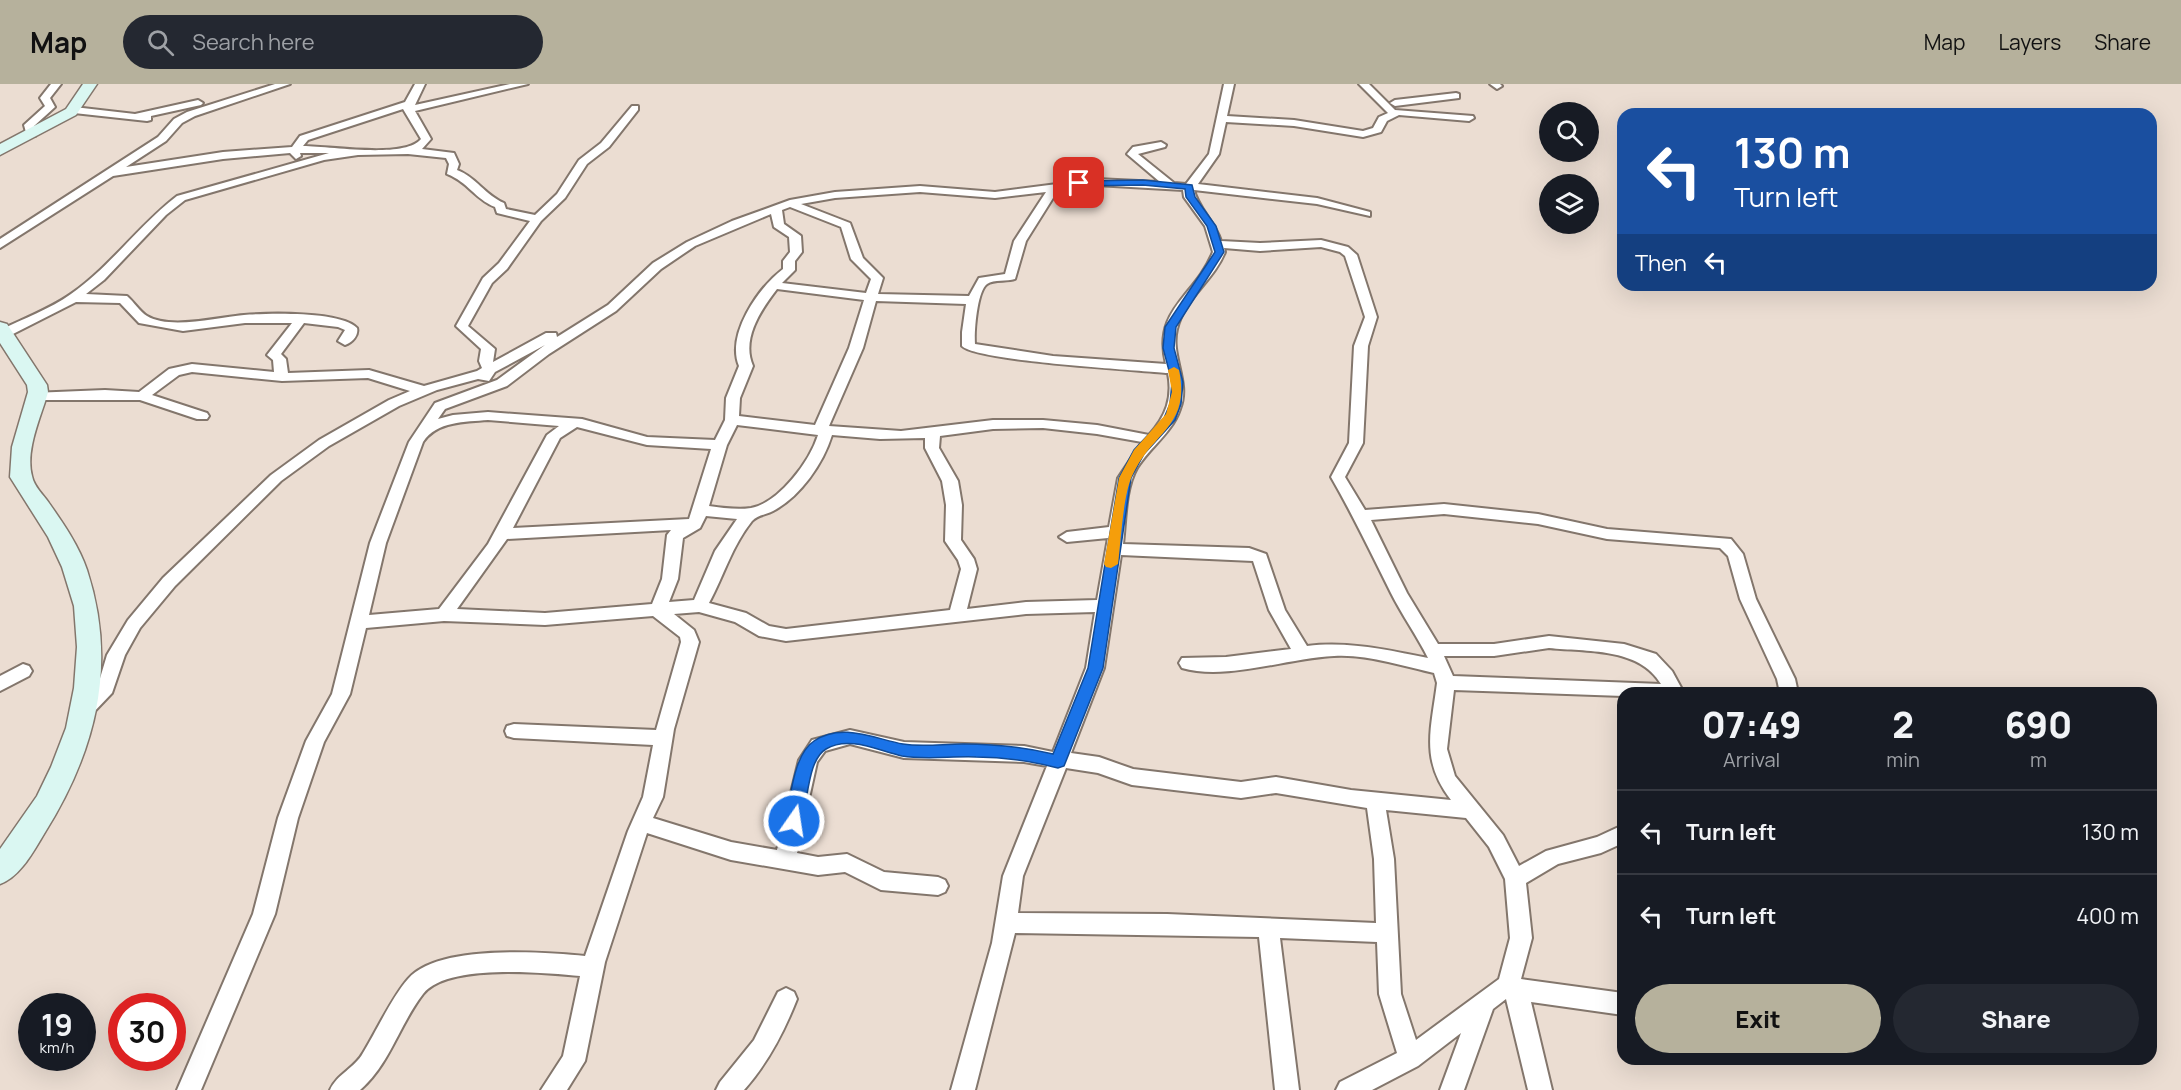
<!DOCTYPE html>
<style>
:root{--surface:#171b24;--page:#242831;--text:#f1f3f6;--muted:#9ea1a6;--line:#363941;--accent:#b6b19c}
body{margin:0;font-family:Manrope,sans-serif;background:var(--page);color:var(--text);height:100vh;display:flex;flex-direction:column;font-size:22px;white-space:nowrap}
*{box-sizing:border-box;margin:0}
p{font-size:20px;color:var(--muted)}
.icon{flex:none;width:33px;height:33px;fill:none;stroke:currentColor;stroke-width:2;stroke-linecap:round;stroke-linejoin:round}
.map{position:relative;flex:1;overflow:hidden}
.details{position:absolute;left:1617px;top:603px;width:540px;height:378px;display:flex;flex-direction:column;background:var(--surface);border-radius:18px;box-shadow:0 6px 24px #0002}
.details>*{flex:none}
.banner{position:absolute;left:1617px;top:24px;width:540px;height:183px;border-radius:18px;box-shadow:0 6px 24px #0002;background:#1a4fa0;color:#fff;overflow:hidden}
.controls{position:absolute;left:1539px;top:18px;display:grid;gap:12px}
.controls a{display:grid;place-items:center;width:60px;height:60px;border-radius:50%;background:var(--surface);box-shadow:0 6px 24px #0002;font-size:30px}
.speed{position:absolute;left:18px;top:909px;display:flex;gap:12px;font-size:30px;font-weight:700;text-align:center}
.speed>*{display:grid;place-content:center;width:78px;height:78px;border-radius:50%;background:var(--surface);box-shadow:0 6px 24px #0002;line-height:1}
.speed small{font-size:15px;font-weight:400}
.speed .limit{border:9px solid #d22;background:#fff;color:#111}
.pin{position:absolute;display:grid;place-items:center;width:51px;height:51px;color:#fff;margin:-26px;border-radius:12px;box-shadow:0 3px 9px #0006}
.me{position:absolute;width:66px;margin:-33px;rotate:13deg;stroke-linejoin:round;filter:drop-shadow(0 0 4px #0008)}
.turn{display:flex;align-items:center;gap:21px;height:126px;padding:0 18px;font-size:27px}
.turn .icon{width:78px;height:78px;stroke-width:2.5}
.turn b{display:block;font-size:42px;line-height:51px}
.then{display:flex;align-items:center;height:57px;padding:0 18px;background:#0003;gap:12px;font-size:22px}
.eta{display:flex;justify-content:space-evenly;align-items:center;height:102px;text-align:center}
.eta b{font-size:36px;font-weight:800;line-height:42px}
.primary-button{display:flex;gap:12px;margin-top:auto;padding:12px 18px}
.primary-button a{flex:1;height:69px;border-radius:36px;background:var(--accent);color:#111;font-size:24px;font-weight:800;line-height:69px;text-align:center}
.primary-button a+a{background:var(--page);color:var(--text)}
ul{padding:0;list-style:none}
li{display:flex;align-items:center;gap:18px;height:84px;padding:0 18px;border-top:2px solid var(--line)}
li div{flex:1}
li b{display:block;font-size:22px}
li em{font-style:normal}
header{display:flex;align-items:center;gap:36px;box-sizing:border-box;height:84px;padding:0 30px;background:var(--accent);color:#111}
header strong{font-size:28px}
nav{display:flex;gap:33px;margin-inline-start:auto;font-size:21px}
.search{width:420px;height:54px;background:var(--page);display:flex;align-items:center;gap:15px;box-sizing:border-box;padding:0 21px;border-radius:33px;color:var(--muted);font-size:22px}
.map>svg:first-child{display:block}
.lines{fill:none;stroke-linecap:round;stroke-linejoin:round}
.street-casing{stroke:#83766c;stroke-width:4}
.secondary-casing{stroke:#83766c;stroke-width:3}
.street{fill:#fff;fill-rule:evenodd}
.secondary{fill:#daf7f2;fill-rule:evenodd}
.route{fill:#1a73e8;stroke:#114b97;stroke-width:1.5}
.slow{fill:#f59e0b}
</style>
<header>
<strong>Map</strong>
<div class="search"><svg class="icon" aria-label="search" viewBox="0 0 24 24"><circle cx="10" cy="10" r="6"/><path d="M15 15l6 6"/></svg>Search here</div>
<nav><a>Map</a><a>Layers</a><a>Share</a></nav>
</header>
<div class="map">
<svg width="2181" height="1006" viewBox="0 0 2181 1006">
<rect width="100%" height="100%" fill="#ebddd2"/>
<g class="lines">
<defs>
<g id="street">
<path d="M 51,0 L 61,0 L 50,14 L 55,23 L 34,42 L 35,52 L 27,52 L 24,41 L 45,22 L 40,14 Z"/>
<path d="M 275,0 L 290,0 L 195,32 L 182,39 L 166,57 L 126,83 L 223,68 L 292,63 L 300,52 L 405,18 L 415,0 L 425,0 L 415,21 L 510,0 L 528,0 L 415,27 L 431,55 L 422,65 L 454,69 L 459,80 L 457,86 C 476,93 485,111 504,119 L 506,125 L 535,131 L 557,110 L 579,76 L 601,59 L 632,22 L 638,22 L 638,26 L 609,63 L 587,80 L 565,114 L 541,137 L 507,185 L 492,199 L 468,242 L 495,265 L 493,278 L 546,249 L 556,249 L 557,253 L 608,221 L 653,179 L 687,158 L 732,137 L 790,116 L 835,108 L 920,102 L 995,108 L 1096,95 L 1160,98 L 1127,70 L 1133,63 L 1161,58 L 1166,61 L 1165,63 L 1138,70 L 1174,99 L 1186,100 L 1209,70 L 1224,0 L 1234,0 L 1227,32 L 1294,36 L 1363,47 L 1373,44 L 1379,33 L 1388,29 L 1359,0 L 1369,0 L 1395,26 L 1473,32 L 1474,34 L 1469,37 L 1399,31 L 1387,37 L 1381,48 L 1363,53 L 1294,42 L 1226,38 L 1219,70 L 1198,100 L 1317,114 L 1370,128 L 1370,132 L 1317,120 L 1194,106 C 1198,124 1215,138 1221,157 L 1260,159 L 1321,156 L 1348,163 L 1357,171 L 1377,233 L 1368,262 L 1363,359 L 1345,393 L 1365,426 L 1444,420 L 1538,430 L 1607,445 L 1731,455 L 1743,470 L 1756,515 L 1795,595 L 1798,609 L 1780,609 L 1777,595 L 1740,515 L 1728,472 L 1720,464 L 1607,455 L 1538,440 L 1444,430 L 1371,436 L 1407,509 L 1438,560 L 1494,560 L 1549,552 L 1624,560 L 1656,570 L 1672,587 L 1684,609 L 1623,609 L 1623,612 L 1454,606 L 1447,665 L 1455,692 L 1503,751 L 1519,782 L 1546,767 L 1597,753 L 1623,741 L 1623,759 L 1601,769 L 1558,780 L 1526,799 L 1532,854 L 1521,895 L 1623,909 L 1623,931 L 1531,918 L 1552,1006 L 1528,1006 L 1506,915 L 1493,925 L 1464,1006 L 1440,1006 L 1461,949 L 1418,982 L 1372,1006 L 1336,1006 L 1340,998 L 1397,969 L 1379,910 L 1377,858 L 1280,854 L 1299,1006 L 1275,1006 L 1259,853 L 1015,849 L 975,1006 L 951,1006 L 992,859 L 1003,792 L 1047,682 L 1024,678 L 904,674 L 850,660 L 825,667 L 817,678 L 797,769 L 818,773 L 847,770 L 884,788 L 938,793 L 945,796 L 948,802 L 945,808 L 938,811 L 881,806 L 845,788 L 818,791 L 731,776 L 647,749 L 605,878 L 585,977 L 567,1006 L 541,1006 L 563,972 L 580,892 C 544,889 447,879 423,910 C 399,941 390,980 360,1006 L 330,1006 C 337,990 355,984 363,969 C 376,948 392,913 408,895 C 438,860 543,868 585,872 L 628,747 L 643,713 L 653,661 L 514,654 L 507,652 L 505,647 L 507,642 L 514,640 L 656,646 L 681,558 L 680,553 L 653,532 L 545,541 L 444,537 L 366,544 L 350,610 L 324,658 L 298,734 L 275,830 L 201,1006 L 177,1006 L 253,830 L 278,734 L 306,657 L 332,610 L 370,459 L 409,358 L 435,319 L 497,296 L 545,261 L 495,288 L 489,297 L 478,295 L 437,306 L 399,322 L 329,362 L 281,397 L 175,502 L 140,544 L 125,571 L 112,609 L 91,631 L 85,633 L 79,631 L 76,626 L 98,601 L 107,571 L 128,536 L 163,494 L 271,391 L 319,356 L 389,316 L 410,307 L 368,294 L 282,297 L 192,288 L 179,291 L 152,311 L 207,329 L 209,332 L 207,335 L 197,335 L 140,316 L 37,316 L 30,312 L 32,309 L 105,306 L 139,308 L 169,285 L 192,280 L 274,288 L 273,276 L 267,271 L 292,239 L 245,239 L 183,247 L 139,239 L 120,219 L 76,218 L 9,252 L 0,252 L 0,246 C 23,235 50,225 71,210 C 111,182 139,141 177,112 L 329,69 L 300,69 L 301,72 L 296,75 L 290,69 L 223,75 L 113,92 L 0,164 L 0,155 L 158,53 L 174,35 L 187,28 ZM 403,25 L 421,55 C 405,75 329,62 303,62 L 308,56 ZM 408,70 L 446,74 L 449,80 L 447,90 C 468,98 475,115 495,123 L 497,129 L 530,137 L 499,179 L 483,194 L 456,242 L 481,265 L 479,277 L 482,284 L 477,287 L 424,302 L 369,286 L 288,289 L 286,275 L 281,270 L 304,239 L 338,243 L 345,246 L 338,257 L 345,261 C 352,259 359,251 357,244 C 342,227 268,229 244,231 C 219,233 170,246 147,232 C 140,228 134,218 127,212 L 86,210 L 104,196 L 166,131 L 185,116 L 324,76 L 358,71 ZM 1096,101 L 1183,106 L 1184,113 L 1205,142 L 1213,168 C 1195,213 1152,225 1166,280 L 1053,272 L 975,260 C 974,248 977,207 987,200 C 994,195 1007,198 1015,195 L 1026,157 L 1058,106 ZM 920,108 L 995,114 L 1046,108 L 1014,157 L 1005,190 L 979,194 L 969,212 L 878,210 L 883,194 L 863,174 L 850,139 L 801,120 L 835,114 ZM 790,123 L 841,143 L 851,175 L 871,195 L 866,209 L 782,199 L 795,186 L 795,177 L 802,168 L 801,152 L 784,140 L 782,126 ZM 771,130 L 774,143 L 789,153 L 790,168 L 783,177 L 783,185 C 758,204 726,251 739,282 L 726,314 L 725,336 L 715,356 L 647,353 L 582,335 L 488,328 L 453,331 L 438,335 L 445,325 L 507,302 L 549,270 L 616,227 L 661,185 L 695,162 ZM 1321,163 L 1340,168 L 1345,172 L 1365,233 L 1354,262 L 1349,359 L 1331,393 C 1353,431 1371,469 1391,509 C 1402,531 1417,552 1428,574 C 1387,566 1349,557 1307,562 L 1285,526 L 1266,470 L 1249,464 L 1123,460 C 1126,436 1125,405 1137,384 C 1150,363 1172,349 1180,325 C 1191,298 1170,272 1177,245 C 1184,215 1214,196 1225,168 L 1224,164 L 1260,167 ZM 777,205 L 864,216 L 849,264 L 815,341 L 739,332 L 740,314 L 753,282 C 741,255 761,226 777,205 ZM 876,217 L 966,220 L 962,248 L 962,262 C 976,277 1138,286 1168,289 C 1173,314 1166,332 1149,351 L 1097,341 L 1043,336 L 993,336 L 901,347 L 829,342 L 863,264 ZM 488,336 L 559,342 L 547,351 L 488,460 L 439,525 L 369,531 L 386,459 L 423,358 C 437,337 465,338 488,336 ZM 737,341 L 818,351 C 810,377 779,419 751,424 C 737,426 723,424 709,422 L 727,361 ZM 577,343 L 647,361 L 711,365 L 689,435 L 513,444 L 560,354 ZM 1043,344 L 1097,350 L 1142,358 L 1118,394 L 1109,443 L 1067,448 L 1059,453 L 1067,458 L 1108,454 L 1097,516 L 1026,518 L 967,525 L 977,485 L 974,475 L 961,456 L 962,421 L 958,397 L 939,364 L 940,352 L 993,345 ZM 832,351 L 880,355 L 925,354 L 925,364 L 942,397 L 946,421 L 945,457 L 958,476 L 961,485 L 950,526 L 786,545 L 769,542 L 746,529 L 709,519 C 724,491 732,462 752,437 C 757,431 766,431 773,427 C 800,413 823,380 832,351 ZM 706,432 L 737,435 L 715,467 L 694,516 L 669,518 L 678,495 L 683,454 L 700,444 ZM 671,446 L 667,451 L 662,495 L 652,520 L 545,529 L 457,525 L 507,455 ZM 1121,471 L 1253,477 L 1269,526 L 1291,565 L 1226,573 L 1182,574 L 1179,579 L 1182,584 C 1226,597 1288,574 1334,572 C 1367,570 1402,582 1434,589 L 1437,599 C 1431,646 1420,676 1451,716 L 1351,706 L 1276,693 L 1241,698 L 1133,685 L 1099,673 L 1071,669 L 1104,584 ZM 699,528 L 735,538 L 759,552 L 786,557 L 1026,530 L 1095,528 L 1086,584 L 1053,668 L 1024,662 L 904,658 L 850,646 L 812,656 L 799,676 L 777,766 L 731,758 L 653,734 L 663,713 L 674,645 L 699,558 L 694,546 L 674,530 ZM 1549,564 C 1586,568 1639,563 1661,600 L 1453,592 L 1444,572 L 1494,572 ZM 1066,684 L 1098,689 L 1132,701 L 1241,714 L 1276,709 L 1367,724 L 1374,775 L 1376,839 L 1167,830 L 1018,829 L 1023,792 ZM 1386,726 L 1466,734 L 1489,763 L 1505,795 L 1510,854 L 1499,895 L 1416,956 L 1401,910 L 1394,775 Z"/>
<path d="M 1490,0 L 1500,0 L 1502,2 L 1497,5 Z"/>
<path d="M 1456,9 L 1459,10 L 1459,14 L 1395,22 L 1390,19 L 1395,16 Z"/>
<path d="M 198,16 L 203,19 L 201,21 L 151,32 L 151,36 L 147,37 L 74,29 L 69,26 L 74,23 L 135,30 Z"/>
<path d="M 23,580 L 29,582 L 32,587 L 29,592 L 0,607 L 0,592 Z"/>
<path d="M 786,904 L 794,908 L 797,915 C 784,948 768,979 744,1006 L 716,1006 L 720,998 L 754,956 L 778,908 Z"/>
</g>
<g id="secondary">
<path d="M 83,0 L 97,0 L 76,31 L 0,71 L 0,60 L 66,25 Z"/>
<path d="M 0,238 L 7,240 L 47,301 L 48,308 C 41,333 25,366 32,392 C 34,403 43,410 49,419 C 63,439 79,462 87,486 C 118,581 96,667 44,750 C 33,768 20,793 0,800 L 0,765 L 37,712 L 51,683 L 66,644 L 74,604 L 77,563 L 74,522 L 62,483 L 48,453 L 10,393 L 12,363 L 28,308 L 27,301 L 0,259 Z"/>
</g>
</defs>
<use href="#street" class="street-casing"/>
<use href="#secondary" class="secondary-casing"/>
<use href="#street" class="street"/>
<use href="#secondary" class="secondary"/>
</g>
<path class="route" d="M 1143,96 L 1192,101 L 1195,113 L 1216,142 L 1224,168 L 1176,243 L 1174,264 L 1183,298 L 1181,320 L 1175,336 L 1144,370 L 1131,394 L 1103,584 L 1064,682 L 1058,684 C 1031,677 1004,673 976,673 C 952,672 925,676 902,672 C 879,667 849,651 826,665 C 806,677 809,722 799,742 L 788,742 L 785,737 C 791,714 793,671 814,657 C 842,638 875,655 903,660 C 922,663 943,660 963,660 C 994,660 1023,663 1053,670 L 1088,584 L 1119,394 L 1134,366 L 1164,334 L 1170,320 L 1172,298 L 1163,264 L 1165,243 L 1215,168 L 1207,142 L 1186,113 L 1185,105 L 1143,101 L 1079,102 L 1074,99 L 1079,97 Z"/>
<path class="slow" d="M 1174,283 L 1179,286 C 1191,343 1152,347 1132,392 C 1123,412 1121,456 1118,480 L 1111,484 L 1106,483 L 1104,480 L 1119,394 L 1134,366 L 1166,330 L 1172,308 L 1168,286 Z"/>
</svg>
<div class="controls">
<a><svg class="icon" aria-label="search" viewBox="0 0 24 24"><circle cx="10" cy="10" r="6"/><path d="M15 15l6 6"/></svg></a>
<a><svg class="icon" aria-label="layers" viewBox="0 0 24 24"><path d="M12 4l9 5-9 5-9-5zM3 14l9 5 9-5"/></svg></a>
</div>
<div class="speed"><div>19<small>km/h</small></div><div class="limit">30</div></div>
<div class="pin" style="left:1079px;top:99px;background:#d93025"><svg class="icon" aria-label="arrive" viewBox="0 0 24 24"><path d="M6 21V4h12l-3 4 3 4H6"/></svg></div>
<svg class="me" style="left:794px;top:737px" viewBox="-20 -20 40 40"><circle r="17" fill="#1a73e8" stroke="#fff" stroke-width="3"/><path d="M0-11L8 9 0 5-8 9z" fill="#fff"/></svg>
<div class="banner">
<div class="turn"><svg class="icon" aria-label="left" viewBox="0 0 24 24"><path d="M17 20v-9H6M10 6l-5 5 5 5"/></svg><div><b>130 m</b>Turn left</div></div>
<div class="then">Then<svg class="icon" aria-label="left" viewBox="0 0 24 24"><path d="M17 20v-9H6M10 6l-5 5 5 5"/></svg></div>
</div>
<section class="details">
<div class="eta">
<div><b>07:49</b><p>Arrival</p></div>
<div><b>2</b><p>min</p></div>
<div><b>690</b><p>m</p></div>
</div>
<ul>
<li><svg class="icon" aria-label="left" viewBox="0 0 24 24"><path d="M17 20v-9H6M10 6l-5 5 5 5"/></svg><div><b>Turn left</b></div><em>130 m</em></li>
<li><svg class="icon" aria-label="left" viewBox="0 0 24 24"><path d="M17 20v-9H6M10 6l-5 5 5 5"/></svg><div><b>Turn left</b></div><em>400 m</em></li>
</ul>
<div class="primary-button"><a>Exit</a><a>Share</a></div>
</section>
</div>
